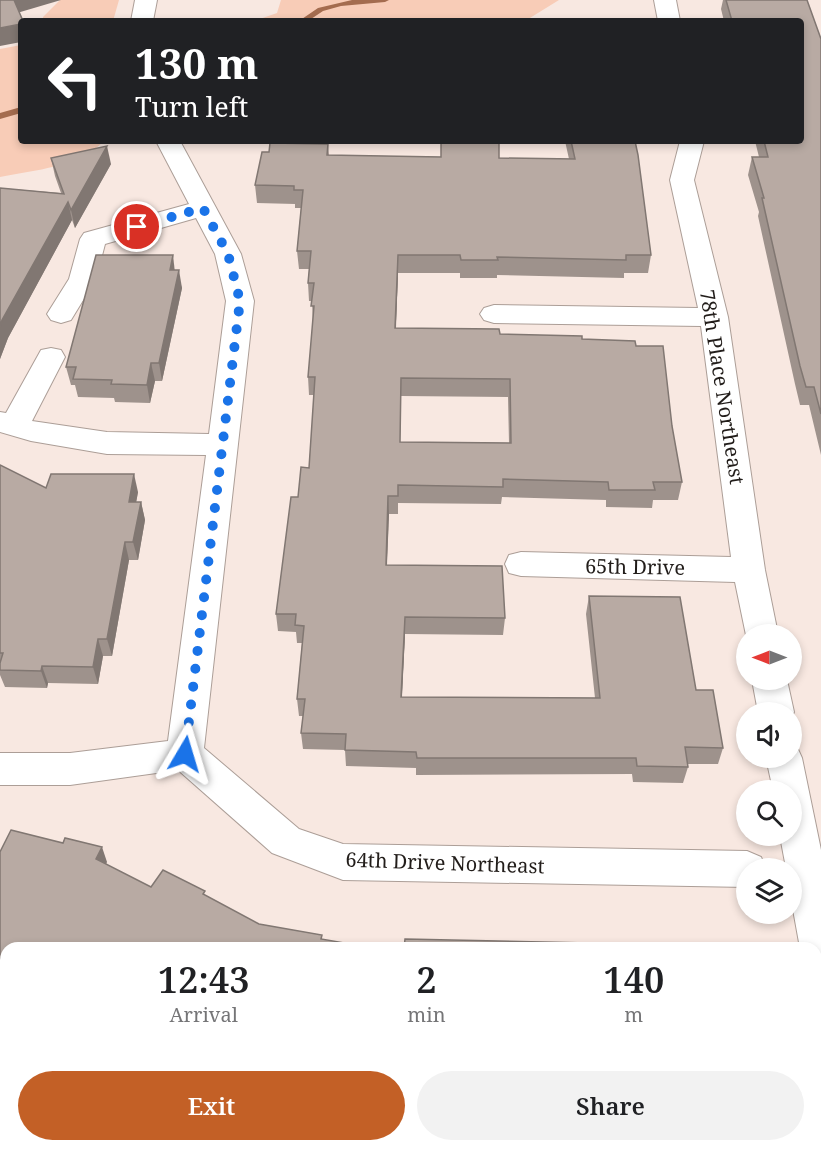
<!DOCTYPE html>
<style>
:root{--surface:#fff;--page:#f2f2f2;--text:#202124;--muted:#757577;--accent:#c36026}
body{margin:0;font-family:"Noto Serif",serif;background:var(--page);color:var(--text);height:100vh;display:flex;flex-direction:column;font-size:22px;white-space:nowrap}
*{box-sizing:border-box;margin:0}
p{font-size:20px;color:var(--muted)}
.icon{flex:none;width:33px;height:33px;fill:none;stroke:currentColor;stroke-width:2;stroke-linecap:round;stroke-linejoin:round}
.map{position:relative;flex:1;overflow:hidden}
.sheet{position:absolute;left:0px;top:942px;width:822px;height:210px;display:flex;flex-direction:column;background:var(--surface);border-radius:18px 18px 0 0;box-shadow:0 3px 9px #0003}
.sheet>*{flex:none}
.hud{position:absolute;left:18px;top:18px;width:786px;height:126px;border-radius:6px;box-shadow:0 3px 9px #0003;background:#202124;color:#fff;overflow:hidden}
.needle{width:39px;rotate:270deg}
.controls{position:absolute;left:736px;top:624px;display:grid;gap:12px}
.controls a{display:grid;place-items:center;width:66px;height:66px;border-radius:50%;background:var(--surface);box-shadow:0 3px 9px #0003;font-size:30px}
.pin{position:absolute;display:grid;place-items:center;width:51px;height:51px;color:#fff;margin:-26px;border:3px solid #fff;border-radius:50%;box-shadow:0 2px 6px #0007}
.me{position:absolute;width:66px;margin:-33px;rotate:7deg;stroke-linejoin:round;filter:drop-shadow(0 0 4px #0008)}
.turn{display:flex;align-items:center;gap:21px;height:126px;padding:0 18px;font-size:27px}
.turn .icon{width:78px;height:78px;stroke-width:2.5}
.turn b{display:block;font-size:42px;line-height:51px}
.eta{display:flex;justify-content:space-evenly;align-items:center;height:102px;text-align:center}
.eta b{font-size:36px;font-weight:600;line-height:42px}
.action{display:flex;gap:12px;margin-top:auto;padding:12px 18px}
.action a{flex:1;height:69px;border-radius:36px;background:var(--accent);color:#fff;font-size:24px;font-weight:600;line-height:69px;text-align:center}
.action a+a{background:var(--page);color:var(--text)}
.map>svg:first-child{display:block}
.green{fill:#f8ccb7}
.lines{fill:none;stroke-linecap:round;stroke-linejoin:round}
.stream{fill:#a46c4f;fill-rule:evenodd}
.minor-casing{stroke:#ac9e97;stroke-width:2}
.minor{fill:#fff;fill-rule:evenodd}
.wall{fill:#9e928c;fill-rule:evenodd}
.shaded-wall{fill:#817772}
.building{fill:#b8aaa3;stroke:#817772;stroke-width:1.5;fill-rule:evenodd}
.route{stroke:#1a73e8;stroke-width:10;stroke-dasharray:0 18}
.labels{text-anchor:middle;stroke-width:4.5;stroke-linejoin:round;paint-order:stroke}
.street-label{font-size:20px;fill:#221d1a;stroke:#fff}
</style>
<div class="map">
<svg width="821" height="1152" viewBox="0 0 821 1152">
<rect width="100%" height="100%" fill="#f8e8e1"/>
<g class="green">
<path d="M 60,0 L 119,0 L 113,21 L 43,21 L 43,17 Z"/>
<path d="M 281,0 L 559,0 L 525,21 L 254,21 L 277,13 Z"/>
<path d="M 21,45 L 21,141 L 104,141 C 79,167 35,170 0,177 L 0,49 Z"/>
</g>
<g class="lines">
<g class="stream">
<path d="M 352,0 L 389,0 L 385,2 L 341,6 L 323,11 L 308,21 L 299,21 L 318,8 Z"/>
<path d="M 21,107 L 21,113 L 0,119 L 0,113 Z"/>
</g>
<defs>
<g id="minor">
<path d="M 135,0 L 157,0 L 153,21 L 131,21 Z"/>
<path d="M 654,0 L 676,0 L 680,21 L 658,21 Z"/>
<path d="M 156,141 L 180,141 L 241,254 L 254,301 L 204,748 L 299,829 L 343,844 L 747,851 L 761,857 L 766,868 L 747,868 L 747,887 L 343,880 L 272,853 L 178,770 L 70,785 L 0,785 L 0,753 L 70,753 L 168,741 L 206,455 L 107,454 L 31,441 L 0,432 L 0,412 L 6,413 L 41,350 L 51,348 L 61,350 L 65,357 L 32,421 L 107,432 L 209,434 L 226,301 L 215,254 L 196,218 L 105,244 L 96,279 L 71,320 L 61,323 L 51,320 L 47,314 L 69,279 L 80,239 L 84,233 L 189,204 Z"/>
<path d="M 680,141 L 704,141 L 694,180 L 728,317 L 765,570 L 778,634 L 747,634 L 747,640 L 735,582 L 521,576 L 509,573 L 505,564 L 509,555 L 521,552 L 731,557 L 701,326 L 494,323 L 484,320 L 480,314 L 484,308 L 494,305 L 698,308 L 670,180 Z"/>
<path d="M 752,680 L 787,680 L 794,712 L 792,716 L 792,712 L 758,712 Z"/>
<path d="M 792,745 L 797,747 L 802,758 L 821,850 L 821,972 L 816,970 L 816,948 L 800,948 L 792,904 L 792,868 L 786,868 L 780,836 L 792,836 L 792,790 L 773,790 L 766,758 L 792,758 Z"/>
</g>
</defs>
<use href="#minor" class="minor-casing"/>
<use href="#minor" class="minor"/>
</g>
<g class="wall">
<path d="M 723,0 L 807,0 L 821,39 L 821,455 L 809,405 L 800,405 L 795,384 L 758,216 L 759,212 L 748,175 L 752,157 L 759,157 L 755,141 L 801,141 L 801,21 L 724,21 L 721,9 Z"/>
<path d="M 565,141 L 635,141 L 651,255 L 648,273 L 624,273 L 624,278 L 497,275 L 497,278 L 460,278 L 460,273 L 398,273 L 396,328 L 582,339 L 636,346 L 672,426 L 682,482 L 678,500 L 653,500 L 652,508 L 606,507 L 606,500 L 502,497 L 501,504 L 398,503 L 398,514 L 389,514 L 387,565 L 505,618 L 503,635 L 405,634 L 402,697 L 595,698 L 586,614 L 589,596 L 696,690 L 723,748 L 718,764 L 687,764 L 688,767 L 683,783 L 633,782 L 632,774 L 416,775 L 416,768 L 346,766 L 345,750 L 303,749 L 301,733 L 303,716 L 299,716 L 297,699 L 302,643 L 297,643 L 296,632 L 278,631 L 276,614 L 298,497 L 309,468 L 314,395 L 309,395 L 308,377 L 313,324 L 312,301 L 309,301 L 308,283 L 309,269 L 299,269 L 297,251 L 301,208 L 295,208 L 295,204 L 257,203 L 255,185 L 269,152 L 328,144 L 329,155 L 569,159 ZM 401,396 L 508,397 L 509,443 L 400,442 Z"/>
<path d="M 51,158 L 111,164 L 75,228 L 72,220 L 8,338 L 0,359 L 0,188 L 61,193 L 55,176 Z"/>
<path d="M 175,270 L 182,288 L 162,381 L 155,381 L 150,403 L 115,402 L 114,398 L 78,397 L 75,385 L 71,385 L 66,367 Z"/>
<path d="M 0,465 L 46,488 L 138,492 L 136,502 L 141,502 L 145,520 L 138,560 L 129,560 L 112,656 L 103,656 L 98,684 L 48,683 L 47,688 L 5,687 L 0,675 Z"/>
<path d="M 618,1146 L 746,1146 L 747,1152 L 619,1152 Z"/>
</g>
<g class="shaded-wall">
<path d="M 14,0 L 61,0 L 17,13 Z"/>
<path d="M 21,24 L 21,42 L 0,46 L 0,28 Z"/>
<path d="M 107,146 L 111,164 L 75,228 L 71,210 Z"/>
<path d="M 68,202 L 72,220 L 8,338 L 0,359 L 0,327 L 2,320 Z"/>
<path d="M 173,255 L 175,273 L 170,270 Z"/>
<path d="M 398,255 L 398,273 L 395,346 L 395,328 Z"/>
<path d="M 179,270 L 182,288 L 162,381 L 159,363 Z"/>
<path d="M 151,363 L 155,381 L 150,403 L 147,385 Z"/>
<path d="M 134,474 L 138,492 L 133,520 L 129,502 Z"/>
<path d="M 388,496 L 389,514 L 386,583 L 386,565 Z"/>
<path d="M 141,502 L 145,520 L 138,560 L 133,542 Z"/>
<path d="M 125,542 L 129,560 L 112,656 L 107,639 Z"/>
<path d="M 405,617 L 405,634 L 401,714 L 401,697 Z"/>
<path d="M 98,639 L 103,656 L 98,684 L 93,667 Z"/>
<path d="M 42,666 L 48,683 L 47,688 L 41,671 Z"/>
<path d="M 102,847 L 107,862 L 102,874 L 96,859 Z"/>
<path d="M 6,1102 L 6,1128 L 0,1137 L 0,1112 Z"/>
</g>
<g class="building">
<path d="M 0,0 L 14,0 L 23,21 L 21,21 L 21,24 L 0,28 Z"/>
<path d="M 726,0 L 807,0 L 821,39 L 821,414 L 814,387 L 806,387 L 800,366 L 762,198 L 764,198 L 752,157 L 768,157 L 764,141 L 801,141 L 801,21 L 732,21 Z"/>
<path d="M 441,141 L 499,141 L 499,158 L 575,159 L 571,141 L 635,141 L 638,155 L 651,255 L 626,255 L 626,260 L 497,257 L 498,260 L 461,260 L 460,255 L 398,255 L 395,328 L 499,329 L 500,334 L 582,336 L 582,339 L 635,341 L 636,346 L 663,346 L 672,426 L 682,482 L 653,482 L 655,490 L 609,490 L 608,482 L 503,479 L 503,487 L 398,485 L 398,496 L 388,496 L 386,565 L 502,566 L 505,618 L 405,617 L 401,697 L 600,698 L 589,596 L 680,597 L 696,690 L 713,690 L 723,748 L 685,747 L 688,767 L 637,766 L 636,758 L 417,758 L 416,752 L 345,750 L 346,734 L 301,733 L 305,699 L 297,699 L 304,626 L 295,625 L 296,614 L 276,614 L 291,497 L 298,497 L 301,467 L 309,468 L 315,377 L 308,377 L 314,306 L 311,306 L 314,283 L 308,283 L 311,251 L 297,251 L 303,190 L 294,190 L 294,186 L 255,185 L 262,152 L 269,152 L 270,143 L 328,144 L 327,155 L 441,157 ZM 401,378 L 510,379 L 511,443 L 400,442 Z"/>
<path d="M 107,146 L 71,210 L 68,202 L 2,320 L 0,327 L 0,188 L 64,194 L 51,158 Z"/>
<path d="M 96,255 L 173,255 L 170,270 L 179,270 L 159,363 L 151,363 L 147,385 L 111,384 L 112,380 L 73,379 L 76,367 L 66,367 Z"/>
<path d="M 0,465 L 46,488 L 51,474 L 134,474 L 129,502 L 141,502 L 133,542 L 125,542 L 107,639 L 98,639 L 93,667 L 42,666 L 41,671 L 0,670 L 0,663 L 3,653 L 0,653 Z"/>
<path d="M 11,830 L 63,843 L 65,838 L 102,847 L 96,859 L 151,887 L 163,870 L 205,891 L 203,894 L 259,924 L 322,935 L 321,939 L 373,948 L 6,948 L 6,1102 L 0,1112 L 0,852 Z"/>
<path d="M 405,939 L 635,944 L 636,948 L 404,948 Z"/>
<path d="M 41,1146 L 164,1146 L 170,1152 L 35,1152 Z"/>
<path d="M 623,1146 L 746,1146 L 747,1152 L 624,1152 Z"/>
</g>
<g class="lines">
<path class="route" d="M 137,227 L 203,208 L 228,254 L 240,301 L 185,754"/>
</g>
<g class="labels">
<g class="street-label">
<text transform="translate(722 387) rotate(81)" y="7">78th Place Northeast</text>
<text transform="translate(635 567) rotate(1)" y="7">65th Drive</text>
<text transform="translate(445 863) rotate(2)" y="7">64th Drive Northeast</text>
</g>
</g>
</svg>
<div class="controls">
<a><svg class="needle" viewBox="-14 -14 28 28"><path d="M0-13l5 13h-10z" fill="#e53935"/><path d="M0 13l5-13h-10z" fill="#757577"/></svg></a>
<a><svg class="icon" aria-label="sound" viewBox="0 0 24 24"><path d="M4 9h4l5-4v14l-5-4H4zM17 9q2 3 0 6"/></svg></a>
<a><svg class="icon" aria-label="search" viewBox="0 0 24 24"><circle cx="10" cy="10" r="6"/><path d="M15 15l6 6"/></svg></a>
<a><svg class="icon" aria-label="layers" viewBox="0 0 24 24"><path d="M12 4l9 5-9 5-9-5zM3 14l9 5 9-5"/></svg></a>
</div>
<div class="pin" style="left:137px;top:227px;background:#d93025"><svg class="icon" aria-label="arrive" viewBox="0 0 24 24"><path d="M6 21V4h12l-3 4 3 4H6"/></svg></div>
<svg class="me" style="left:185px;top:754px" viewBox="-20 -20 40 40"><path d="M0-17L14 15 0 8-14 15z" fill="#1a73e8" stroke="#fff" stroke-width="4"/></svg>
<div class="hud">
<div class="turn"><svg class="icon" aria-label="left" viewBox="0 0 24 24"><path d="M17 20v-9H6M10 6l-5 5 5 5"/></svg><div><b>130 m</b>Turn left</div></div>
</div>
<section class="sheet">
<div class="eta">
<div><b>12:43</b><p>Arrival</p></div>
<div><b>2</b><p>min</p></div>
<div><b>140</b><p>m</p></div>
</div>
<div class="action"><a>Exit</a><a>Share</a></div>
</section>
</div>
